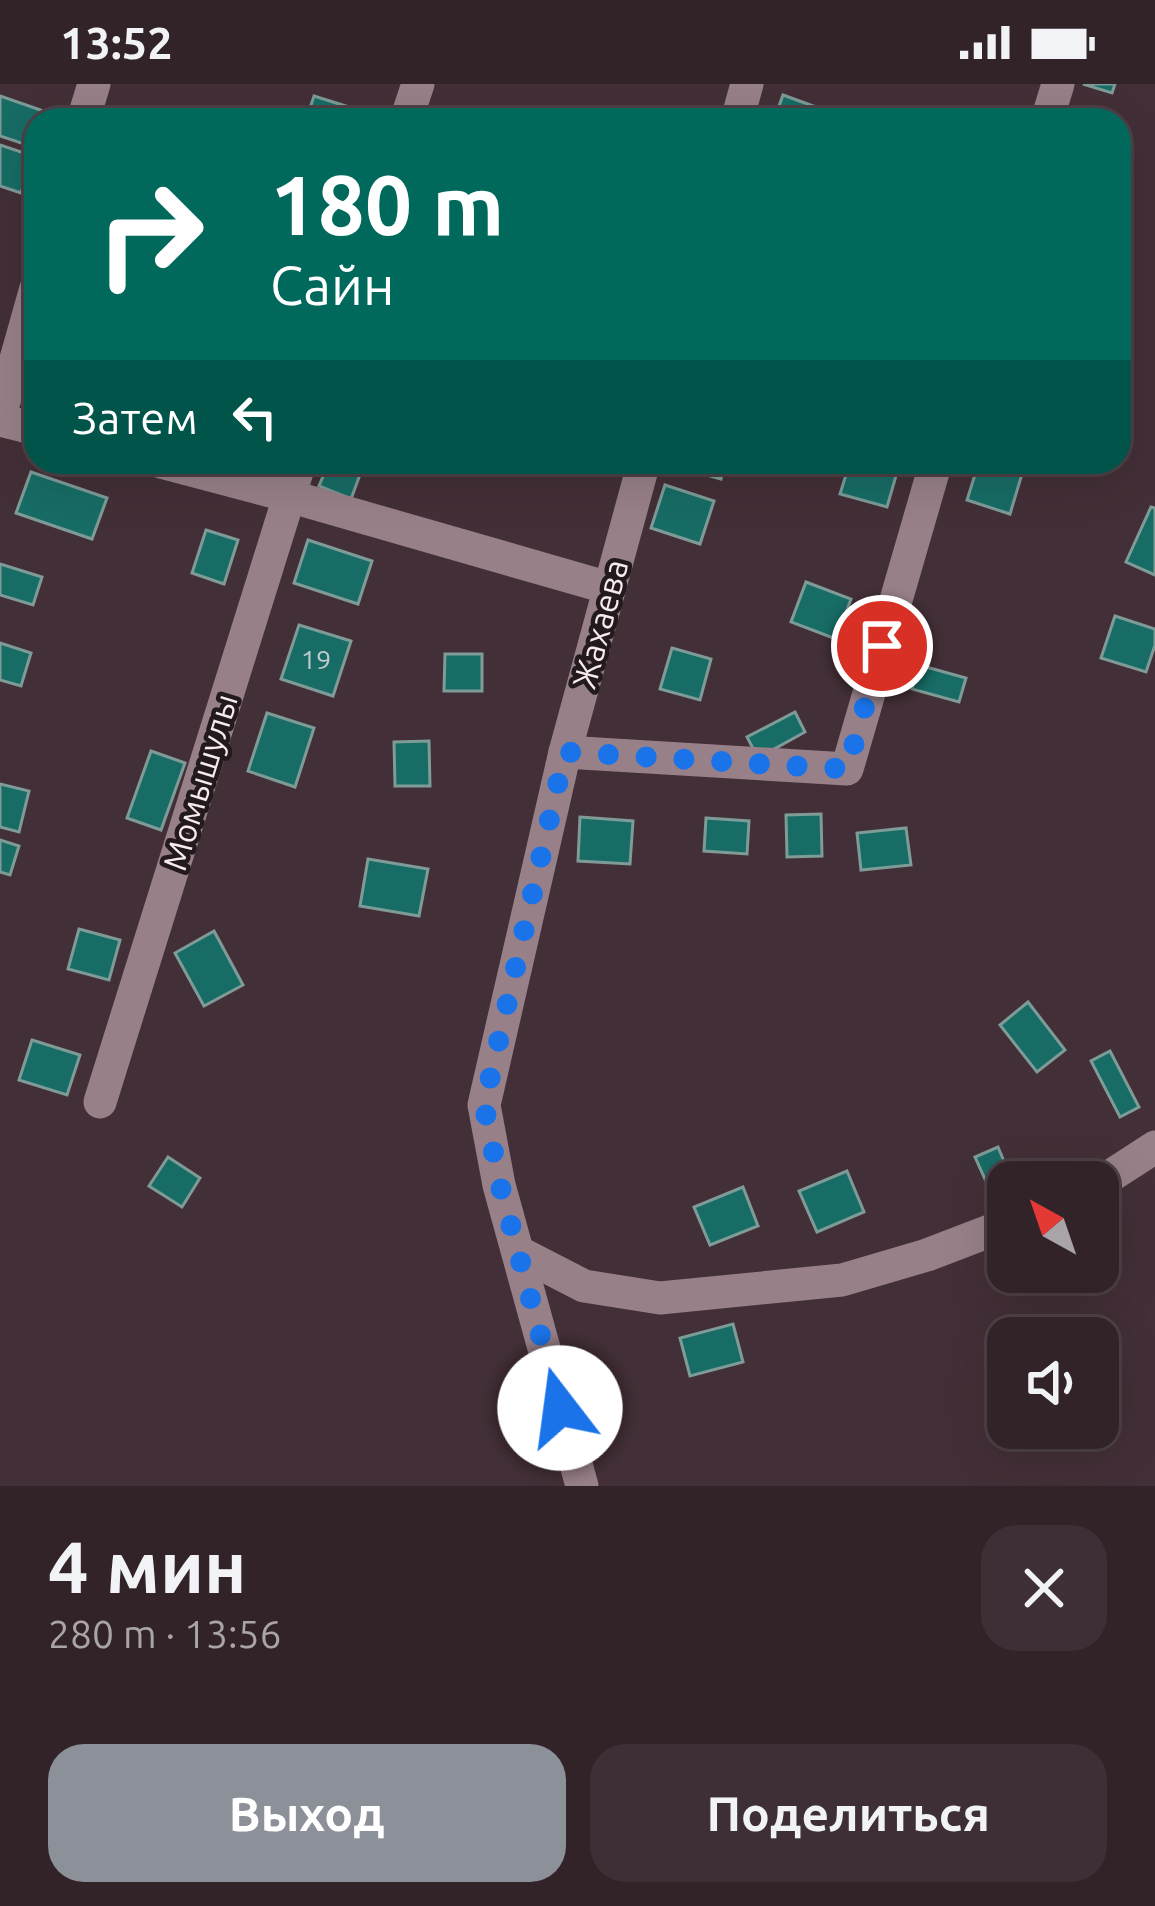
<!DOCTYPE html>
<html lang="ru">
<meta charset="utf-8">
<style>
:root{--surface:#322329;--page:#3d2f35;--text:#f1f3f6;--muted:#a8a4a8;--line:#4d4046;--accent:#8c9099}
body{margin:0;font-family:Ubuntu,sans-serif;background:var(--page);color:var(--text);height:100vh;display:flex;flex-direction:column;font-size:45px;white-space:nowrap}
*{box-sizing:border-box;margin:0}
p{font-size:39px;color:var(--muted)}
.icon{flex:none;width:66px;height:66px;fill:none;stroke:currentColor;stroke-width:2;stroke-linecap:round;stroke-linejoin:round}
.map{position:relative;height:1402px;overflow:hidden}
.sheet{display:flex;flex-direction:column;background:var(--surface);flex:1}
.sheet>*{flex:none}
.top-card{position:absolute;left:24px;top:24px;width:1107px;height:366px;border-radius:36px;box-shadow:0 12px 48px #0002,0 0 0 3px var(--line);background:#00695c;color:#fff;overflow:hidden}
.needle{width:78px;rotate:320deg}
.controls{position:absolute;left:987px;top:1077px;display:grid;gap:24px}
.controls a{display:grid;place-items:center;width:132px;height:132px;border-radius:24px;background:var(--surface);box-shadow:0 12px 48px #0002,0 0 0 3px var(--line);font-size:60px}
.pin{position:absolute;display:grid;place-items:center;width:102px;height:102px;color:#fff;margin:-51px;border:6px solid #fff;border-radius:50%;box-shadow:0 3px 12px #0007}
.me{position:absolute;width:132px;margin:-66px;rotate:345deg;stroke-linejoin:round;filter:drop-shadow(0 0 9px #0008)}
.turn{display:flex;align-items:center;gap:42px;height:252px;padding:0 48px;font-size:54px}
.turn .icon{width:156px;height:156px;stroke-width:2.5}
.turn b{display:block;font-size:84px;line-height:102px}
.then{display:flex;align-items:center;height:114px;padding:0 48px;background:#0003;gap:24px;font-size:45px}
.round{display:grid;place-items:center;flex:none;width:126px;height:126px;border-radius:36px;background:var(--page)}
.head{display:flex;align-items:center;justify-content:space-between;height:204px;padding:0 48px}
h1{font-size:72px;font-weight:700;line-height:90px}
.action{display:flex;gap:24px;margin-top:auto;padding:24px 48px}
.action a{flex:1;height:138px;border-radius:36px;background:var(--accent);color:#fff;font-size:48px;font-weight:700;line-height:138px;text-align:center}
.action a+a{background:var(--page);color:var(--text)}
.status{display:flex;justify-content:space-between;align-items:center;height:84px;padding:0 60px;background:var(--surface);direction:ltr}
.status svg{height:33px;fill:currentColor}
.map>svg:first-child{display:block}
.building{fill:#176c65;stroke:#7e9b97;stroke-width:3}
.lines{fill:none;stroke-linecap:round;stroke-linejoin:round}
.minor{stroke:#988089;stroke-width:33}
.route{stroke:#1a73e8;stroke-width:21;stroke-dasharray:0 37.8}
.labels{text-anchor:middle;stroke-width:9;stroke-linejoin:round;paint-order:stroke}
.number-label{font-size:27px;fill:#c0cbcd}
.street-label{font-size:33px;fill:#f8ebf0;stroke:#231a1e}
</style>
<div class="status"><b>13:52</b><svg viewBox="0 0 49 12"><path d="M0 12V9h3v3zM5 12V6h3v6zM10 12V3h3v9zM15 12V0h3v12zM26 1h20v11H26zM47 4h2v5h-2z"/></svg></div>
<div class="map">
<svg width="1155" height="1402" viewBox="0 0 1155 1402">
<rect width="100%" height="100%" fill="#432f37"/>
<g class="building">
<path d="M 1083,0 L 1115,0 L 1112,9 Z"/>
<path d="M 783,11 L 827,27 L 824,36 L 774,36 Z"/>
<path d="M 0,12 L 52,30 L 50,36 L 36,36 L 36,64 L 0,52 Z"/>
<path d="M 314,12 L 368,29 L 365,36 L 306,36 Z"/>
<path d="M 0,61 L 33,72 L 21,109 L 0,102 Z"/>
<path d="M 329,378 L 361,388 L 351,415 L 319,402 Z"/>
<path d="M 685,378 L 725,378 L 721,395 L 683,384 Z"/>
<path d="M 850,378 L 900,378 L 887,423 L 840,410 Z"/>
<path d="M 979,378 L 1025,380 L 1010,430 L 967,416 Z"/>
<path d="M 31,388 L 107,414 L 92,455 L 16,429 Z"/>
<path d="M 665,401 L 714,417 L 700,460 L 651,444 Z"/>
<path d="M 1151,423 L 1155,424 L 1155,491 L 1126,478 Z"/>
<path d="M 206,446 L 238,456 L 224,500 L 192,489 Z"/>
<path d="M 308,456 L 372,477 L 358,520 L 294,499 Z"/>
<path d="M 0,480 L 42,493 L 33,521 L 0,511 Z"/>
<path d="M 806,498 L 851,515 L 836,555 L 791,538 Z"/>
<path d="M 1115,532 L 1155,545 L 1155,561 L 1146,588 L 1101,574 Z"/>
<path d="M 299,541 L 351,557 L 333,612 L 281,595 Z"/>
<path d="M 0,559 L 31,569 L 21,602 L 0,596 Z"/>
<path d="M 672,564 L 711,575 L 700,616 L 660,605 Z"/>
<path d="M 445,570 L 482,570 L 482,607 L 444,607 Z"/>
<path d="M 919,581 L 966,594 L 959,618 L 912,605 Z"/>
<path d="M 795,628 L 805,648 L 758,674 L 747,653 Z"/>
<path d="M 267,629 L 314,644 L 295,703 L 248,687 Z"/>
<path d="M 429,657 L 430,702 L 395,702 L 394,658 Z"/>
<path d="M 151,667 L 185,679 L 161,746 L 127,734 Z"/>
<path d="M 0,700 L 29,707 L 19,748 L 0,743 Z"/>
<path d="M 821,730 L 822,772 L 787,773 L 786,731 Z"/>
<path d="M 580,733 L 633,737 L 630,780 L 578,777 Z"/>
<path d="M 706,734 L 749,737 L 747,770 L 704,767 Z"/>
<path d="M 906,744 L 911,781 L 861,786 L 857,749 Z"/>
<path d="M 0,756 L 19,762 L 10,791 L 0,788 Z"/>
<path d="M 368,775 L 428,785 L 419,832 L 360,822 Z"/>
<path d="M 79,845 L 120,856 L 109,896 L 68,885 Z"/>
<path d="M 214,847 L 243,901 L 204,922 L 175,869 Z"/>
<path d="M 1028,918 L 1065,966 L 1037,988 L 1000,941 Z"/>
<path d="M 32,956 L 80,971 L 67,1011 L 19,996 Z"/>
<path d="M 1110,967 L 1139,1023 L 1120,1033 L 1091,977 Z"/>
<path d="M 998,1063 L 1011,1094 L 989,1104 L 975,1073 Z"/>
<path d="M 168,1073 L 200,1094 L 182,1123 L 149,1102 Z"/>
<path d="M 847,1087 L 864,1128 L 817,1148 L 799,1107 Z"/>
<path d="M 743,1103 L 758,1142 L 710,1161 L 694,1123 Z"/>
<path d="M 733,1240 L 743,1278 L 690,1292 L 680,1254 Z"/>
</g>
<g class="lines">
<g class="minor">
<path d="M 83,36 L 94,0"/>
<path d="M 406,36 L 418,0"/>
<path d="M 737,36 L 747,0"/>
<path d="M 1047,36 L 1058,0"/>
<path d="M 0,332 L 36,204"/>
<path d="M 0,336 L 36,345"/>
<path d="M 161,378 L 289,412 L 609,504"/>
<path d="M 565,668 L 847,685 L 936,378"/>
<path d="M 100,1018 L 300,378"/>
<path d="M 1098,1100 L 1155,1063"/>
<path d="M 518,1168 L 584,1202 L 660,1214 L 842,1196 L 927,1171 L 1008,1140"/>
<path d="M 582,1402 L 499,1101 L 484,1021 L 565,668 L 644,378"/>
</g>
</g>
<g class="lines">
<path class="route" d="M 560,1324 L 500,1101 L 484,1021 L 565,668 L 847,685 L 882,562"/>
</g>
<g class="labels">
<g class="number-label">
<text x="316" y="585">19</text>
</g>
<g class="street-label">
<text transform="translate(600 540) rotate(-75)" y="12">Жахаева</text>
<text transform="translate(200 698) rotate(-73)" y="12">Момышулы</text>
</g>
</g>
</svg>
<div class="controls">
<a><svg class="needle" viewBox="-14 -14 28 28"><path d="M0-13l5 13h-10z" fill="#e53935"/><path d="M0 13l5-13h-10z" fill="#a8a4a8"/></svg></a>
<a><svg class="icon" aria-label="sound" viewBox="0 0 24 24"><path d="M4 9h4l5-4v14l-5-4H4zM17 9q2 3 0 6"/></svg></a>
</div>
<div class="pin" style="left:882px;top:562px;background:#d93025"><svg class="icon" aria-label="arrive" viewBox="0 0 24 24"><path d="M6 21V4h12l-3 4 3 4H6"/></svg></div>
<svg class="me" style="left:560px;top:1324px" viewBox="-20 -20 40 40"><circle r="19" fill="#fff"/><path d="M0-13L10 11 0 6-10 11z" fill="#1a73e8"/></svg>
<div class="top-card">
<div class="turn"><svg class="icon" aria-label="right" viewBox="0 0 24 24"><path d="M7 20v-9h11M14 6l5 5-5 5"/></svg><div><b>180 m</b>Сайн</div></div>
<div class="then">Затем<svg class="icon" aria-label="left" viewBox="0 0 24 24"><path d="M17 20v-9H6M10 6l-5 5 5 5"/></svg></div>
</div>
</div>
<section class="sheet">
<div class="head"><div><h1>4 мин</h1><p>280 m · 13:56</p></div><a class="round"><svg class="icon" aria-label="close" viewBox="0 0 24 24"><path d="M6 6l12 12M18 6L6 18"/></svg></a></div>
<div class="action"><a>Выход</a><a>Поделиться</a></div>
</section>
